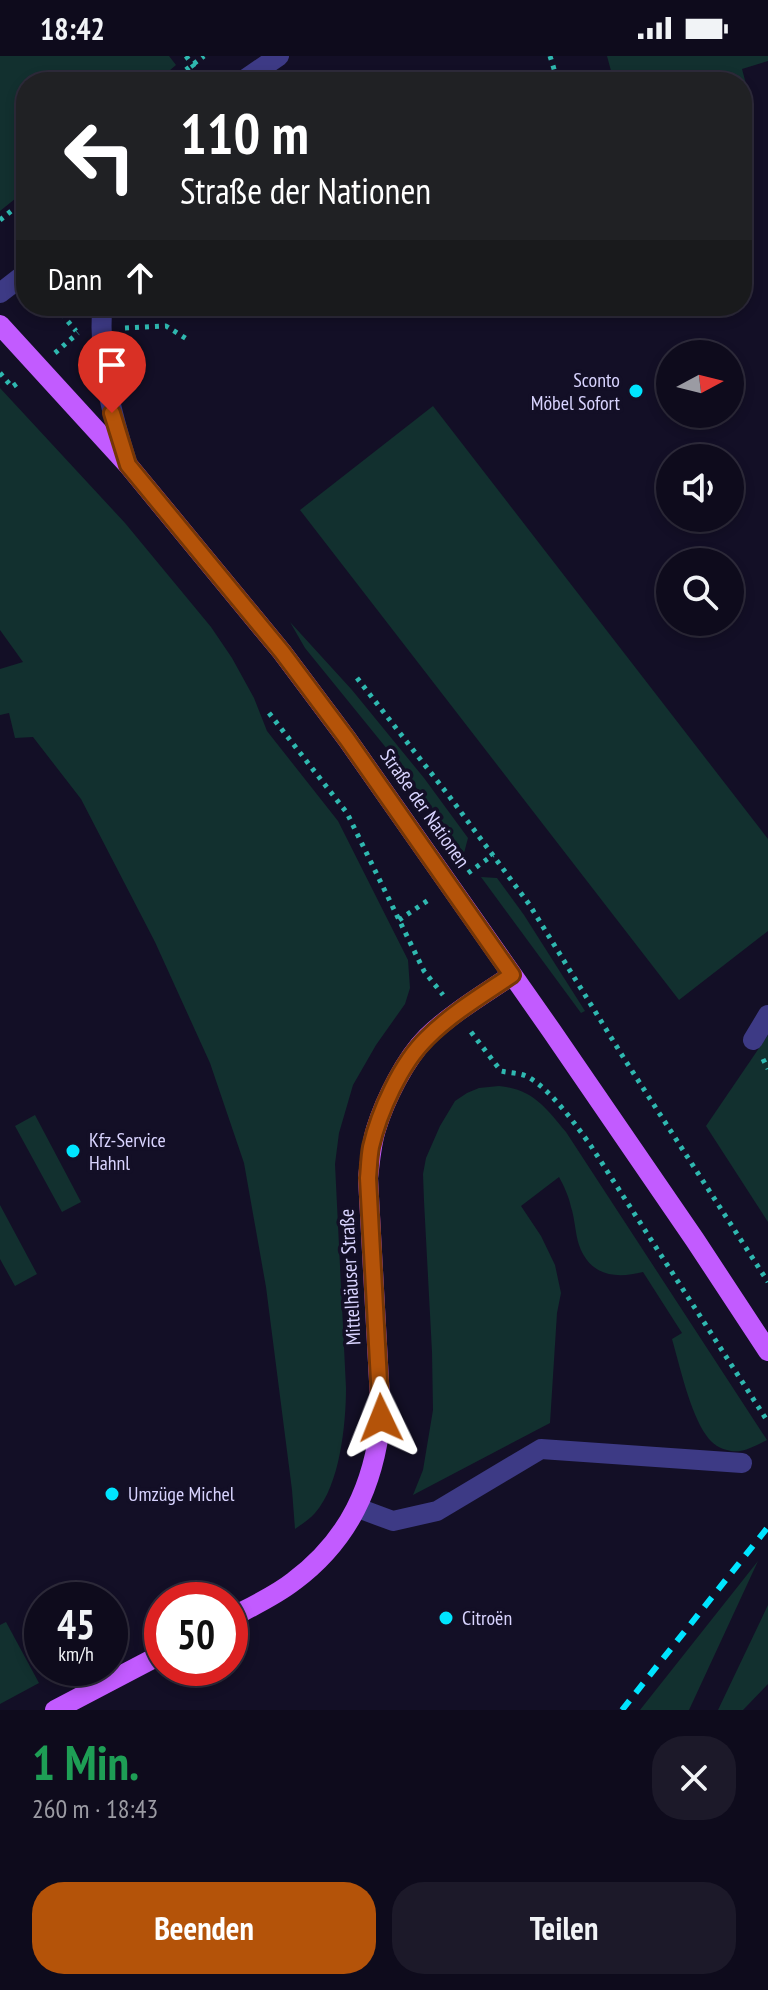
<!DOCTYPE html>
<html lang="de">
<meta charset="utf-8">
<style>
:root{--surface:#0e0b1c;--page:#1c1929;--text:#f1f3f6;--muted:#9b9ba3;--line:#2e2b3b;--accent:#b45309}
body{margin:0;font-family:"PT Sans Narrow",sans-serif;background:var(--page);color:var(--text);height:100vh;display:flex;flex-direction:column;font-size:30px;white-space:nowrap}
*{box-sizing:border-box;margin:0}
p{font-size:26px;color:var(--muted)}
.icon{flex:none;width:44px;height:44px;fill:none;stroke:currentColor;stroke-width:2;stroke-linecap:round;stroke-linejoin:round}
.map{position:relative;height:1654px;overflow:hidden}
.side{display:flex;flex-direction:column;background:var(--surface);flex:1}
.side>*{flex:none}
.guide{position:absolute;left:16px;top:16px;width:736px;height:244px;border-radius:32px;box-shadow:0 4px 12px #0003,0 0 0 2px var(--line);background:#202124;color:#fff;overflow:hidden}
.needle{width:52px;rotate:83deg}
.fabs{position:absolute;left:656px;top:284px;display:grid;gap:16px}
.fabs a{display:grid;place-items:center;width:88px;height:88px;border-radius:50%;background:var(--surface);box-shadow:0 4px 12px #0003,0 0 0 2px var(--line);font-size:40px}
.speed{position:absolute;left:24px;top:1526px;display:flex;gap:16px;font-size:40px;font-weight:700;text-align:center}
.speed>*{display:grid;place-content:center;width:104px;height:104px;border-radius:50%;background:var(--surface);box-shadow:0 4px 12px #0003,0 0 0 2px var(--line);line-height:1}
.speed small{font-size:20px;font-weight:400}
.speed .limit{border:12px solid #d22;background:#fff;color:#111}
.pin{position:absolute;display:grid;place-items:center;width:68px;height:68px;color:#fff;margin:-82px -34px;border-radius:50% 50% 50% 0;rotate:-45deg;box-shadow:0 0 8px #0007}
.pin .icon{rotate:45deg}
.me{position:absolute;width:88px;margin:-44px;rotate:358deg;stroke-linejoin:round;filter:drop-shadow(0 0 6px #0008)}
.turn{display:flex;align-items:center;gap:28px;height:168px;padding:0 32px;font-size:36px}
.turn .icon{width:104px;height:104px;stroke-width:2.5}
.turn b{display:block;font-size:56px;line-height:68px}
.then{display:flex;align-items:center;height:76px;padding:0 32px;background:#0003;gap:16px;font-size:30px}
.round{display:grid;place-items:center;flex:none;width:84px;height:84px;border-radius:32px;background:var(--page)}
.overview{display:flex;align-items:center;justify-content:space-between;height:136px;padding:0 32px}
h1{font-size:48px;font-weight:800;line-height:60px;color:#1e9e55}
.primary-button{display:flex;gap:16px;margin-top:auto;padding:16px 32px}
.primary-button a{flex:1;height:92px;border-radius:32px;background:var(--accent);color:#fff;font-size:32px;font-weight:800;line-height:92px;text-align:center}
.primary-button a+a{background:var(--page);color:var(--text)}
.status{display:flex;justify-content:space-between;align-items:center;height:56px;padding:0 40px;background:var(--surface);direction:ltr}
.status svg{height:22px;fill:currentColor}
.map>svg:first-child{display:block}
.green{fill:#12302f}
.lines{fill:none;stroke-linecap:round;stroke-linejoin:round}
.path{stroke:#2fb8b0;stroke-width:5;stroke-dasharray:4 6;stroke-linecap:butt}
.minor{stroke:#3d3a85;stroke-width:20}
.major{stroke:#c25bff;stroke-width:20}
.rail{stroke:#00e5ff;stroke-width:6;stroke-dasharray:12 10;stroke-linecap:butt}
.route-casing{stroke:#753606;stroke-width:20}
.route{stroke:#b45309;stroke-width:14}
.poi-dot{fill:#00e5ff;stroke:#130f26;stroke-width:3}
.labels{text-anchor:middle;stroke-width:7;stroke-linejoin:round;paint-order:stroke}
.poi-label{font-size:20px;fill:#d9d4ff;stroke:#130f26;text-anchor:start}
.street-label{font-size:20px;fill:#d9d4ff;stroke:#130f26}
</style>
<div class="status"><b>18:42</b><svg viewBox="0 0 49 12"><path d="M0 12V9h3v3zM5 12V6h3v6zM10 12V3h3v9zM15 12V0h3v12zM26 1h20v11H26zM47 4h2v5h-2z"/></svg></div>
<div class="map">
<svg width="768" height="1654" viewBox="0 0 768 1654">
<rect width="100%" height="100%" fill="#130f26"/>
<g class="green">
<path d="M 0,0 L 169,0 L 176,9 L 156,26 L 26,26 L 26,134 L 0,155 Z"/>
<path d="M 607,0 L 768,0 L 768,5 L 742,13 L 749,39 L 742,40 L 742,26 L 614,26 Z"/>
<path d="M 0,332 L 125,467 L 211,571 L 232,602 L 254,642 L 267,675 L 338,765 L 408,904 L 410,932 L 405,948 L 376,989 L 353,1029 L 339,1077 L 335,1108 L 346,1332 C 346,1368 340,1429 315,1457 C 310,1463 302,1468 295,1473 L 292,1434 L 266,1231 L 244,1107 L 210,1007 L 155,886 L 81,743 L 33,681 L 15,682 L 9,657 L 0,659 L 0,613 L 23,606 L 0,574 Z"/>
<path d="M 433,350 L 768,783 L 768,875 L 679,944 L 300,454 Z"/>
<path d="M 290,566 L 352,634 L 424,722 L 468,782 L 464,797 L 396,704 L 305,592 Z"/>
<path d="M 481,821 L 497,822 L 524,859 L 585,955 L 581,957 Z"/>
<path d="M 768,979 L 768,1166 L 706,1070 Z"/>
<path d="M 499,1030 C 533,1033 546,1052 566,1076 L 767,1384 C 756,1389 744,1397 731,1395 C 720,1393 712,1388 706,1379 C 690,1356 680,1311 672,1283 L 682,1277 L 643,1216 C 615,1223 590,1220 579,1189 C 575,1177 575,1163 571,1151 C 569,1141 564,1130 559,1121 L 521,1150 L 541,1180 L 555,1209 L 561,1237 L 557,1257 L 550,1367 L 413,1439 L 423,1414 L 433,1354 L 432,1296 L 424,1145 L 423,1118 L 426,1102 L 440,1070 L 455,1045 L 467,1037 L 479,1032 Z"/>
<path d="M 35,1059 L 81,1146 L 62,1156 L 15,1070 Z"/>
<path d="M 0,1149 L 37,1218 L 15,1230 L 0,1203 Z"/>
<path d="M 758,1505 L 689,1654 L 640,1654 Z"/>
<path d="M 768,1549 L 768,1628 L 743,1654 L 718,1654 Z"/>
<path d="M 6,1566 L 39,1627 L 0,1648 L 0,1569 Z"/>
</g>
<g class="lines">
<g class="path">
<path d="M 186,0 L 205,26"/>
<path d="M 550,0 L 558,26"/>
<path d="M 170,26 L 204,0"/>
<path d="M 538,26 L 556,19"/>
<path d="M 0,164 L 26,143"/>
<path d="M 55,250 L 76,275"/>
<path d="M 125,272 L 166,270 L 190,285"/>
<path d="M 55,297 L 78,277"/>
<path d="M 0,317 L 12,331 L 19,326"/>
<path d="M 357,622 L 449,740 L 529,848 L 625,1004 L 768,1226"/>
<path d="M 269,657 L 347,757 L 424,915 L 443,939"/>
<path d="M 468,817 L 493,799"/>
<path d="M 399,864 L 430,843"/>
<path d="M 471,976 L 501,1015 C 509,1017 519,1017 526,1020 C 549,1031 576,1069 591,1090 L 768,1366"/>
<path d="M 763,1003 L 768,1013"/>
</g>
<g class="minor">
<path d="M 241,26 L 279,0"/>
<path d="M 0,237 L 26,217"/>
<path d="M 102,250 C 99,309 110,353 128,409"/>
<path d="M 753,984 L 768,959"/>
<path d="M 358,1452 L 393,1465 L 437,1455 L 541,1393 L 742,1407"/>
</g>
<g class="major">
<path d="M 0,269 L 128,409 L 282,596 L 347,683 L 551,974 L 695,1184 L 768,1295"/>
<path d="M 230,1562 C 251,1551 275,1540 294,1525 C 349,1484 374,1429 381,1362 L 368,1122 C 370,1106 371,1089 376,1073 C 385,1044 405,1003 427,981 C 452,957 484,938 512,919"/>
<path d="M 55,1654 L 162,1598"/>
</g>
<path class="rail" d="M 622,1654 L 768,1471"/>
</g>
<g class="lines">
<defs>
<path id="route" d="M 112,357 L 128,409 L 282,596 L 347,683 L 512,919 C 484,938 452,957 427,982 C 401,1007 379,1056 371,1091 C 369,1102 369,1112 368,1122 L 381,1362"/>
</defs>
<use href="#route" class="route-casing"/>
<use href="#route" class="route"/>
</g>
<g class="poi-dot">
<circle cx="636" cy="335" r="8"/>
<circle cx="73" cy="1095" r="8"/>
<circle cx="112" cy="1438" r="8"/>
<circle cx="446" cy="1562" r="8"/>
</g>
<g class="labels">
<g class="poi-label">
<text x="620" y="331" text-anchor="end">Sconto<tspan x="620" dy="23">Möbel Sofort</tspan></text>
<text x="89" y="1091">Kfz-Service<tspan x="89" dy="23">Hahnl</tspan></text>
<text x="128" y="1445">Umzüge Michel</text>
<text x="462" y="1569">Citroën</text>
</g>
<g class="street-label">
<text transform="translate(425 752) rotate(55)" y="7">Straße der Nationen</text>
<text transform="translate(350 1221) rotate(-93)" y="7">Mittelhäuser Straße</text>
</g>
</g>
</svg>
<div class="fabs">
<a><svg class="needle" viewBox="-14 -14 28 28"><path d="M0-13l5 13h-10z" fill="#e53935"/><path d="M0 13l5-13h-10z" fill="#9b9ba3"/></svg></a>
<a><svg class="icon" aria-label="sound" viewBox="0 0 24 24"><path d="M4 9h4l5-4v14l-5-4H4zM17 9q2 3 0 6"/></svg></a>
<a><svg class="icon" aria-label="search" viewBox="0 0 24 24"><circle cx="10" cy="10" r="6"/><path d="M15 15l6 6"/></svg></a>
</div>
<div class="speed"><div>45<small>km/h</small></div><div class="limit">50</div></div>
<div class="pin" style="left:112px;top:357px;background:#d93025"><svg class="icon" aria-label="arrive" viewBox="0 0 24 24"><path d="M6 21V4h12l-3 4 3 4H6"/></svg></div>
<svg class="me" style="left:381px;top:1362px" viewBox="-20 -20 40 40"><path d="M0-17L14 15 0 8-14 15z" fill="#b45309" stroke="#fff" stroke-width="4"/></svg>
<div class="guide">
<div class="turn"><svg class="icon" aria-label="left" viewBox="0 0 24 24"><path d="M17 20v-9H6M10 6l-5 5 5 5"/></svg><div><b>110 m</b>Straße der Nationen</div></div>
<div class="then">Dann<svg class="icon" aria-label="ahead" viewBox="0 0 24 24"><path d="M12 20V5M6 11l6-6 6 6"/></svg></div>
</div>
</div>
<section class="side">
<div class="overview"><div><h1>1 Min.</h1><p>260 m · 18:43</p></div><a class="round"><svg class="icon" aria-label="close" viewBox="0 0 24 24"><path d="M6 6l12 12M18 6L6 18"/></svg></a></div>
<div class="primary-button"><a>Beenden</a><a>Teilen</a></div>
</section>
